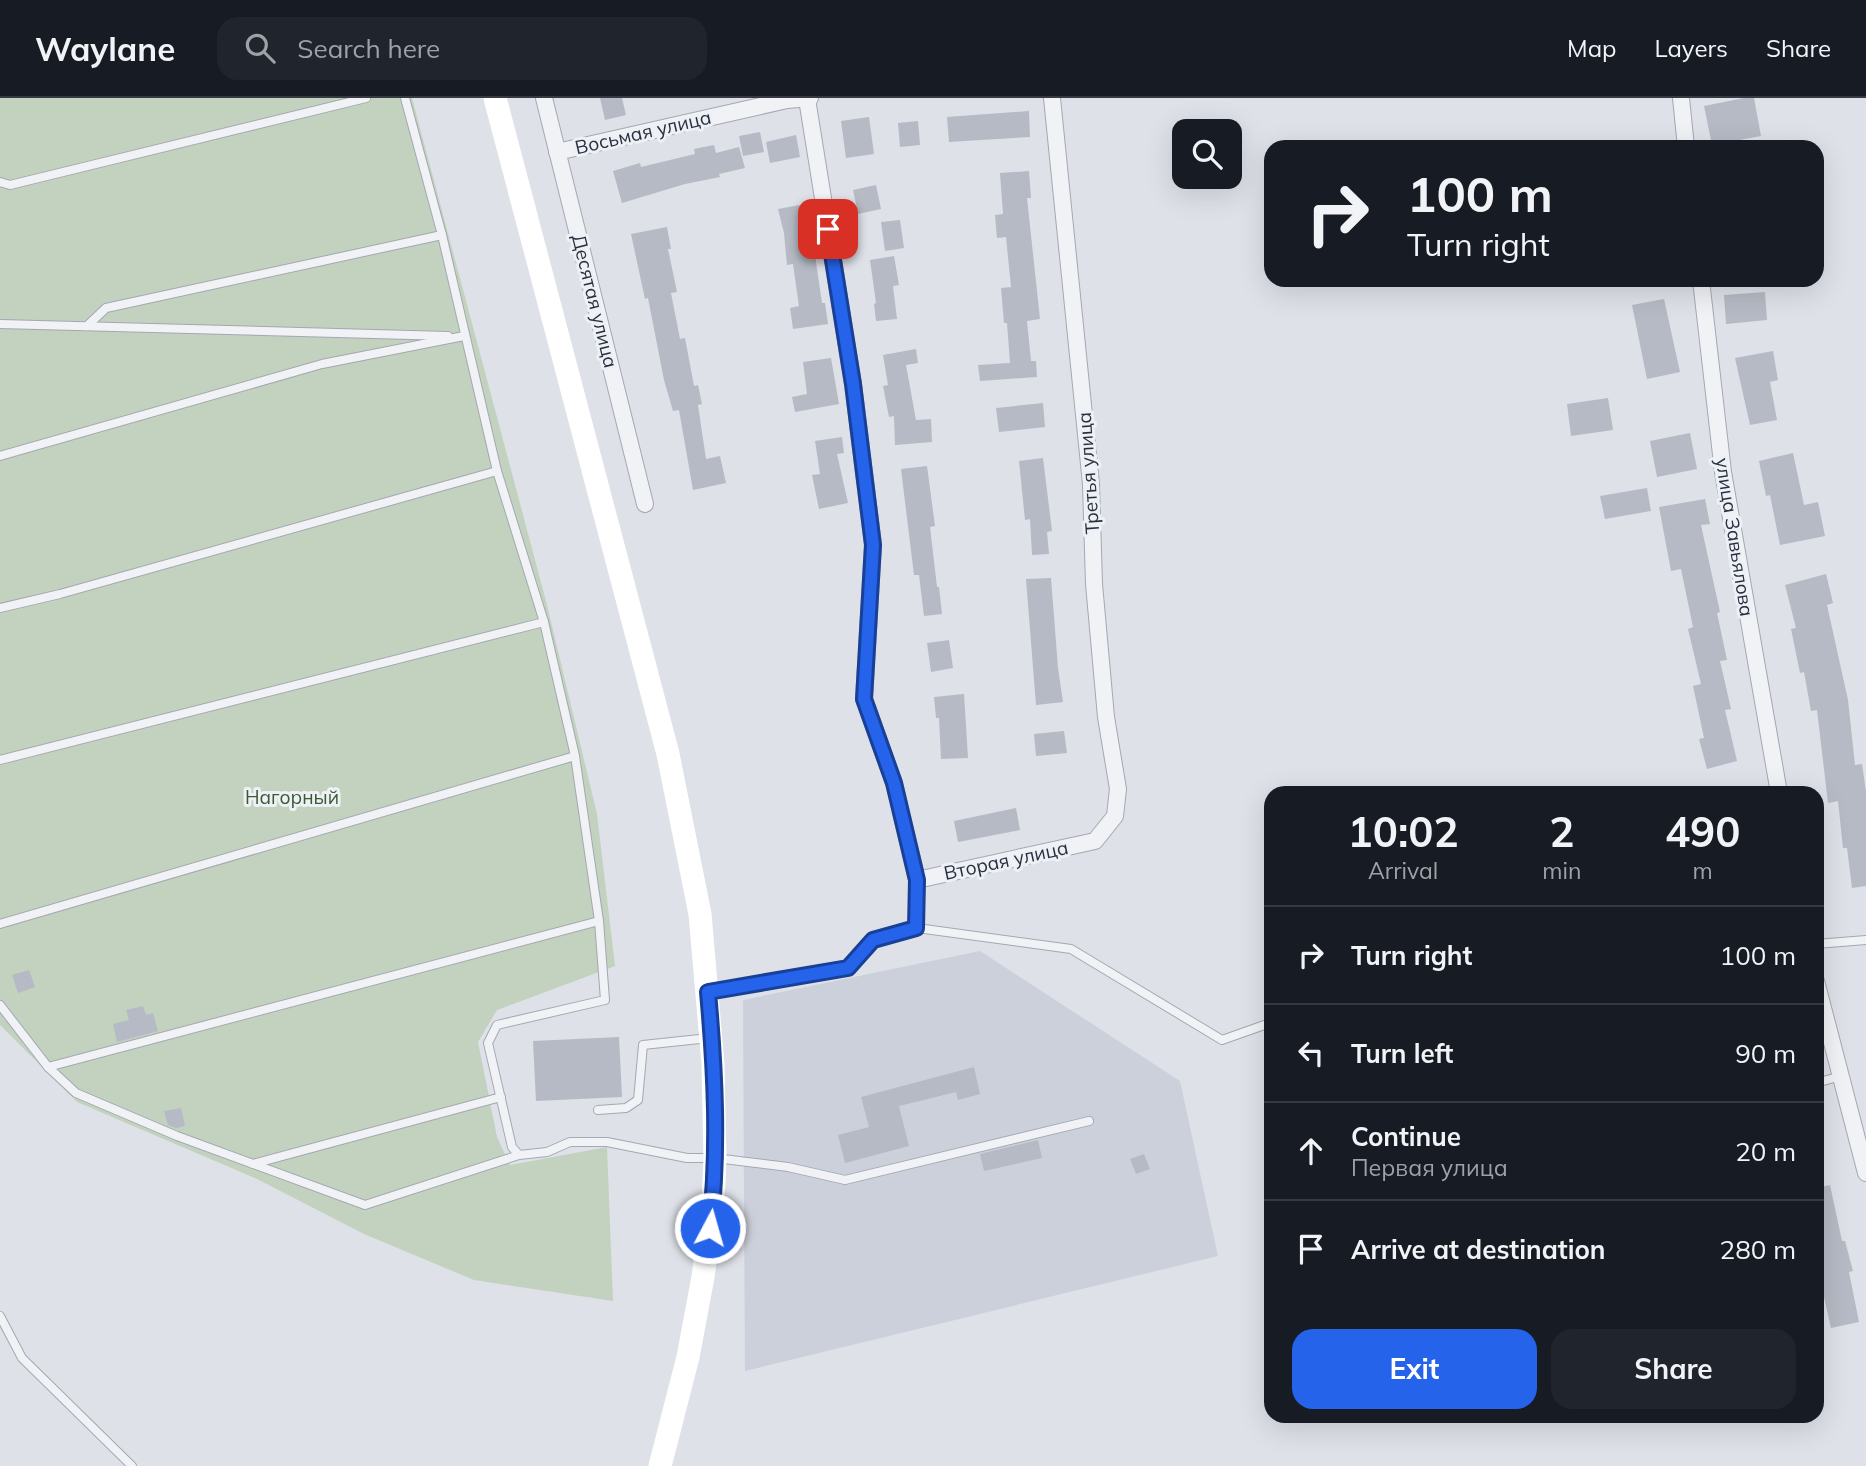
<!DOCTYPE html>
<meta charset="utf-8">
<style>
:root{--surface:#171b24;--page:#20242c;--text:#f1f3f6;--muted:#9ea1a6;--line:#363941;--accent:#2563eb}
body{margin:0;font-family:Mulish,sans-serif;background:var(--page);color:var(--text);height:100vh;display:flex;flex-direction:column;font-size:26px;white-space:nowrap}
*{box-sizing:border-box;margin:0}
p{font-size:23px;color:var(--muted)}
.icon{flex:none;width:38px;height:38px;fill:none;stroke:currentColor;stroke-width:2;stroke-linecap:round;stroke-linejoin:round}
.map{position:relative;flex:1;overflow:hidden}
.drawer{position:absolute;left:1264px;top:688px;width:560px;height:637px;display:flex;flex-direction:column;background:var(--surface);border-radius:21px;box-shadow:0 7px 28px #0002}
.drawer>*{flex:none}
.hud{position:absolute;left:1264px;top:42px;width:560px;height:147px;border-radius:21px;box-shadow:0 7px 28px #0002;background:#171b24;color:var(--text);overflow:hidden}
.tools{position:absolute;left:1172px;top:21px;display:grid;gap:14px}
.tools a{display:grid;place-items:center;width:70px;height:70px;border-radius:14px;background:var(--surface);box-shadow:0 7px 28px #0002;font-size:35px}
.pin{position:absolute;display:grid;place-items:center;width:60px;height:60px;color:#fff;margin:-30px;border-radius:14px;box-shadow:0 4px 10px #0006}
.me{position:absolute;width:77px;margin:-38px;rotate:6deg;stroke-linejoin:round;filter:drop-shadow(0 0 5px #0008)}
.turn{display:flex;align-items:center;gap:24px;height:147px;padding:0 28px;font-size:32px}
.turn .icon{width:91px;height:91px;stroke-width:2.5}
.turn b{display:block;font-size:49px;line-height:60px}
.eta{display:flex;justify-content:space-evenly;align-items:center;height:119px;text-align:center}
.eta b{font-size:42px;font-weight:700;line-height:49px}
.cta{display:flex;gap:14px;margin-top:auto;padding:14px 28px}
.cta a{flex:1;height:80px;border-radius:21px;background:var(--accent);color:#fff;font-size:28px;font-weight:700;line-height:80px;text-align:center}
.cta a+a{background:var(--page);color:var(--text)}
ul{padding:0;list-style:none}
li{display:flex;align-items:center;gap:21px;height:98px;padding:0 28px;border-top:2px solid var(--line)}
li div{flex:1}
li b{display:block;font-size:26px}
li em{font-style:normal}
header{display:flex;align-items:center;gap:42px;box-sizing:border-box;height:98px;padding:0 35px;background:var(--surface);border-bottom:2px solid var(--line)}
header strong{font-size:33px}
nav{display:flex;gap:38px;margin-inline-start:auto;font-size:24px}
.search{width:490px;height:63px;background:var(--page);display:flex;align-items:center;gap:18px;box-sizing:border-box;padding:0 24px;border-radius:21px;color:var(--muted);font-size:26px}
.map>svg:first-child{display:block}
.built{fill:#ccd0da}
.green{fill:#c2d2bf}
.building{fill:#b5bac4}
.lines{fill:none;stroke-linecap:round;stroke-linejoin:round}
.lane-casing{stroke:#a3a8b2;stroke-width:10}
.street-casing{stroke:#a3a8b2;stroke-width:18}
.lane{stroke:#f1f2f6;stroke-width:8}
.street{stroke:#f1f2f6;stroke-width:16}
.secondary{stroke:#fff;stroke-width:23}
.route-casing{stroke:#184099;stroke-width:18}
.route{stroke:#2563eb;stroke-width:12}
.labels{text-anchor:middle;stroke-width:6;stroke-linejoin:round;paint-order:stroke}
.street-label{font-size:19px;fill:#272e3e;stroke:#edf0f5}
.park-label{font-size:19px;fill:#395a34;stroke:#edf0f5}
</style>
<header>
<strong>Waylane</strong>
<div class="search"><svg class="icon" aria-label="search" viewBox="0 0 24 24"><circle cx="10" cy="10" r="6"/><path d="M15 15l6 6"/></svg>Search here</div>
<nav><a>Map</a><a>Layers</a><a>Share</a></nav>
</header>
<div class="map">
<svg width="1866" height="1368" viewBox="0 0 1866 1368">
<rect width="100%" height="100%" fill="#dee1e8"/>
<path class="built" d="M 980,853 L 1180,983 L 1218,1158 L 745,1273 L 743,902 Z"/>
<path class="green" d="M 0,0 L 412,0 L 547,507 L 597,716 L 615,868 L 497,912 L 478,944 L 497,1039 L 510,1067 L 607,1049 L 613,1203 L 474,1182 L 364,1136 L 257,1081 L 77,1004 L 0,927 Z"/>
<g class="building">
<path d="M 600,0 L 622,0 L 626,17 L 605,22 Z"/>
<path d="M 1744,0 L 1754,0 L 1761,38 L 1712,47 L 1704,8 Z"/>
<path d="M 1029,13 L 1030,39 L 949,44 L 947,19 Z"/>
<path d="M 869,19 L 874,56 L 846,60 L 841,23 Z"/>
<path d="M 918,23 L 920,47 L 900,49 L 898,25 Z"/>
<path d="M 760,34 L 764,54 L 743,58 L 739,38 Z"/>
<path d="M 796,37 L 800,59 L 770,65 L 766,44 Z"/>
<path d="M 714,47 L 716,55 L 739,49 L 745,70 L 719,76 L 720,79 L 685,86 L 622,105 L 613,73 L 640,65 L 641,69 L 695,56 L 694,51 Z"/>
<path d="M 1029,73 L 1031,100 L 1027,100 L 1040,221 L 1027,223 L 1031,263 L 1036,263 L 1037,279 L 980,283 L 978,267 L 1010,265 L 1007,225 L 1004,225 L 1001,190 L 1011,189 L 1006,139 L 997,140 L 995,117 L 1003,116 L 1000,75 Z"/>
<path d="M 876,87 L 881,111 L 858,116 L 853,92 Z"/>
<path d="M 805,106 L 811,142 L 815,142 L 816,164 L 822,205 L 825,205 L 828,226 L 793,231 L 790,210 L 799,208 L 793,166 L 787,167 L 784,135 L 778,111 Z"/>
<path d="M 900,122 L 904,150 L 885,153 L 881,124 Z"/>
<path d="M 667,129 L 671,151 L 668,151 L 677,194 L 671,195 L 680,241 L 685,240 L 694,288 L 698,287 L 702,306 L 698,307 L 706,361 L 720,358 L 726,385 L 693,392 L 679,312 L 673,313 L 664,282 L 648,200 L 645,201 L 631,136 Z"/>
<path d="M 894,158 L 899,187 L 893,188 L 897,221 L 876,223 L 874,206 L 876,205 L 870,162 Z"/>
<path d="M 1765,194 L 1767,222 L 1726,226 L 1724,197 Z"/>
<path d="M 1664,201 L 1680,274 L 1647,281 L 1632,207 Z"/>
<path d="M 916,251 L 918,265 L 906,267 L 916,322 L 931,321 L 932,344 L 895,347 L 894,318 L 889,319 L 883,288 L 888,287 L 883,257 Z"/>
<path d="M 1773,253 L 1778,282 L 1770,284 L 1777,322 L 1750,327 L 1735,260 Z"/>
<path d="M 831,260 L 839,306 L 795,314 L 792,299 L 807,296 L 803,264 Z"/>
<path d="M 1608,300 L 1613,332 L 1571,338 L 1567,306 Z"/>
<path d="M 1043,305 L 1045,329 L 999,334 L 996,310 Z"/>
<path d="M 1690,335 L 1697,371 L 1657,379 L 1650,343 Z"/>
<path d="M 842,339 L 844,355 L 837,356 L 848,405 L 819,411 L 812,377 L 820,376 L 815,343 Z"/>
<path d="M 1793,355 L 1804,407 L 1818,404 L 1825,438 L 1780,447 L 1770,397 L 1766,398 L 1759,363 Z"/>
<path d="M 1043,360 L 1052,433 L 1047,434 L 1049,456 L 1032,457 L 1030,421 L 1025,422 L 1019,363 Z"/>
<path d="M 927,368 L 935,428 L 930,429 L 937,489 L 939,489 L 942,516 L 924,518 L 919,477 L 914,477 L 901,371 Z"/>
<path d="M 1647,390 L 1651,413 L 1605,421 L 1600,398 Z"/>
<path d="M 1705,401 L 1710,426 L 1701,427 L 1720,514 L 1717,515 L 1727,562 L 1720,563 L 1731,611 L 1725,612 L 1737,663 L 1707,671 L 1699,641 L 1704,640 L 1693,588 L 1701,586 L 1688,531 L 1693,529 L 1681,471 L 1671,473 L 1659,409 Z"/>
<path d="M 1826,476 L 1833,505 L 1827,507 L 1848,602 L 1855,667 L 1862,666 L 1866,694 L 1866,788 L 1852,790 L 1847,750 L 1843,750 L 1838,703 L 1828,705 L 1817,612 L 1811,613 L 1804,574 L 1800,575 L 1791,531 L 1796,530 L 1785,487 Z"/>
<path d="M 1051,480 L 1058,570 L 1063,604 L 1036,607 L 1026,481 Z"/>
<path d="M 949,542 L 953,570 L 931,574 L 927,545 Z"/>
<path d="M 964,596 L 968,660 L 941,661 L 939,620 L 936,620 L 934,599 Z"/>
<path d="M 1064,633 L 1067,655 L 1036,658 L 1034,636 Z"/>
<path d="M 1016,710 L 1020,732 L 958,744 L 954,723 Z"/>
<path d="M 29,872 L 35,889 L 18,895 L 12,877 Z"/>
<path d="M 143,908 L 146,917 L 153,915 L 158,933 L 117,944 L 113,926 L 129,922 L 126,912 Z"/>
<path d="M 619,939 L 622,999 L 536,1003 L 533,943 Z"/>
<path d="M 974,969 L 980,996 L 958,1002 L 956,994 L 899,1008 L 909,1048 L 845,1065 L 838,1037 L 869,1029 L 861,999 Z"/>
<path d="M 181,1010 L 185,1028 L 176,1030 L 168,1027 L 164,1013 Z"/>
<path d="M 1038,1042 L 1042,1060 L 984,1073 L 980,1056 Z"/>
<path d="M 1144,1056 L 1150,1071 L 1136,1076 L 1130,1061 Z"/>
<path d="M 1830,1087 L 1842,1143 L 1845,1143 L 1853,1173 L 1849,1174 L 1859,1224 L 1831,1230 L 1820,1181 L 1816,1181 L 1816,1090 Z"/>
</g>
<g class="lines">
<defs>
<g id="lane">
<path d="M 405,0 L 442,137 L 497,373 L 544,524 L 575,658 L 599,823 L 605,902 L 497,927 L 488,945 L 512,1049 L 519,1057 L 547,1054 L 570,1044 L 607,1044 L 687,1060 L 715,1060 L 788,1069 L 845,1082 L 1089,1023"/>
<path d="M 0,84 L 10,87 L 366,0"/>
<path d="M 0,226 L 448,238"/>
<path d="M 87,228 L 106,210 L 442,137"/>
<path d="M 0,358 L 322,266 L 464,238"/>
<path d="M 0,510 L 60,496 L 497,373"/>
<path d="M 0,662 L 544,524"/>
<path d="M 0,826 L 575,658"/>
<path d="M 917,830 L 1071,851 L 1222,942 L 1270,925"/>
<path d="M 1816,846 L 1866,842"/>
<path d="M 708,894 L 848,870 L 873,842 L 917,830 L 917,782"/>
<path d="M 0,907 L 48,969 L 599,823"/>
<path d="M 48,969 L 76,995 L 177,1038 L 365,1107 L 519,1057"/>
<path d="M 1816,985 L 1841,978"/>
<path d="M 598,1012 L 626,1010 L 638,1002 L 643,947 L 709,940"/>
<path d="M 253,1066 L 501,999"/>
<path d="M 0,1218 L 22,1260 L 132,1368"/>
</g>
<g id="street">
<path d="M 544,0 L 645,406"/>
<path d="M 1681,0 L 1686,49"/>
<path d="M 807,1 L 853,286 L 873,447 L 864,601 L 894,685 L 917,782 L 1095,743 L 1115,718 L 1118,691 L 1106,619 L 1094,486 L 1091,386 L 1052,0"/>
<path d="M 557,54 L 787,2 L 810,0"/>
<path d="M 1701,182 L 1723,374 L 1779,695"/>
<path d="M 1816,883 L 1866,1075"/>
</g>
</defs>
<use href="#lane" class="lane-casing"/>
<use href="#street" class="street-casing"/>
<use href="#lane" class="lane"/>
<use href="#street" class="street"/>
<path class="secondary" d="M 495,0 L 668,656 L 700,816 L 713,966 L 715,1060 L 713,1106 L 703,1179 L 688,1259 L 660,1368"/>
</g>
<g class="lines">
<defs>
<path id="route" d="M 710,1130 C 719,1052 715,973 708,894 L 848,870 L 873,842 L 916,830 L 917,782 L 894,685 L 864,601 L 873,447 L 853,286 L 828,131"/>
</defs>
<use href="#route" class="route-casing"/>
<use href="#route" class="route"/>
</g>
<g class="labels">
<g class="street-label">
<text transform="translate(643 34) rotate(-13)" y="7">Восьмая улица</text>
<text transform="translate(595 203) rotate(76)" y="7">Десятая улица</text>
<text transform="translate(1088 375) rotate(-94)" y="7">Третья улица</text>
<text transform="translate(1735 439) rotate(81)" y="7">улица Завьялова</text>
<text transform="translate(1006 762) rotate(-12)" y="7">Вторая улица</text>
</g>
<g class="park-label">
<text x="292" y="706">Нагорный</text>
</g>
</g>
</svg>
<div class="tools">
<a><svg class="icon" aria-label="search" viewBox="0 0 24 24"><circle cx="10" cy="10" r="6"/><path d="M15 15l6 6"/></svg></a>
</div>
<div class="pin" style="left:828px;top:131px;background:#d93025"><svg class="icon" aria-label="arrive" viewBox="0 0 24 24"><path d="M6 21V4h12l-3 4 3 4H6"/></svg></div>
<svg class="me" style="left:710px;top:1130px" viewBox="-20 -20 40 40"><circle r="17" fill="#2563eb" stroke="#fff" stroke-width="3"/><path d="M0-11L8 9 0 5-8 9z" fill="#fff"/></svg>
<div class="hud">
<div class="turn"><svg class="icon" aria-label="right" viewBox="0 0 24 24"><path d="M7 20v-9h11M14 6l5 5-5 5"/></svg><div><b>100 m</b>Turn right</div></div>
</div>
<section class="drawer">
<div class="eta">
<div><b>10:02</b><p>Arrival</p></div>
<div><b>2</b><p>min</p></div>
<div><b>490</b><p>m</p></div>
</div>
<ul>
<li><svg class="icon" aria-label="right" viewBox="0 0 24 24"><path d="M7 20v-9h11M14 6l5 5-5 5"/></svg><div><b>Turn right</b></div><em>100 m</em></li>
<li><svg class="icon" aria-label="left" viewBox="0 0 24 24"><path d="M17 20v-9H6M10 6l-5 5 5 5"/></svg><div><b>Turn left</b></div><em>90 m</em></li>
<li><svg class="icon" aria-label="ahead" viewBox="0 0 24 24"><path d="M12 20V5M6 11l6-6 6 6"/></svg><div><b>Continue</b><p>Первая улица</p></div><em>20 m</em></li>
<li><svg class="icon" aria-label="arrive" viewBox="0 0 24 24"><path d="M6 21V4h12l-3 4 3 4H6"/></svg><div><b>Arrive at destination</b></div><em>280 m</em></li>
</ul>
<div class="cta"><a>Exit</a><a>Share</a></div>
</section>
</div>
